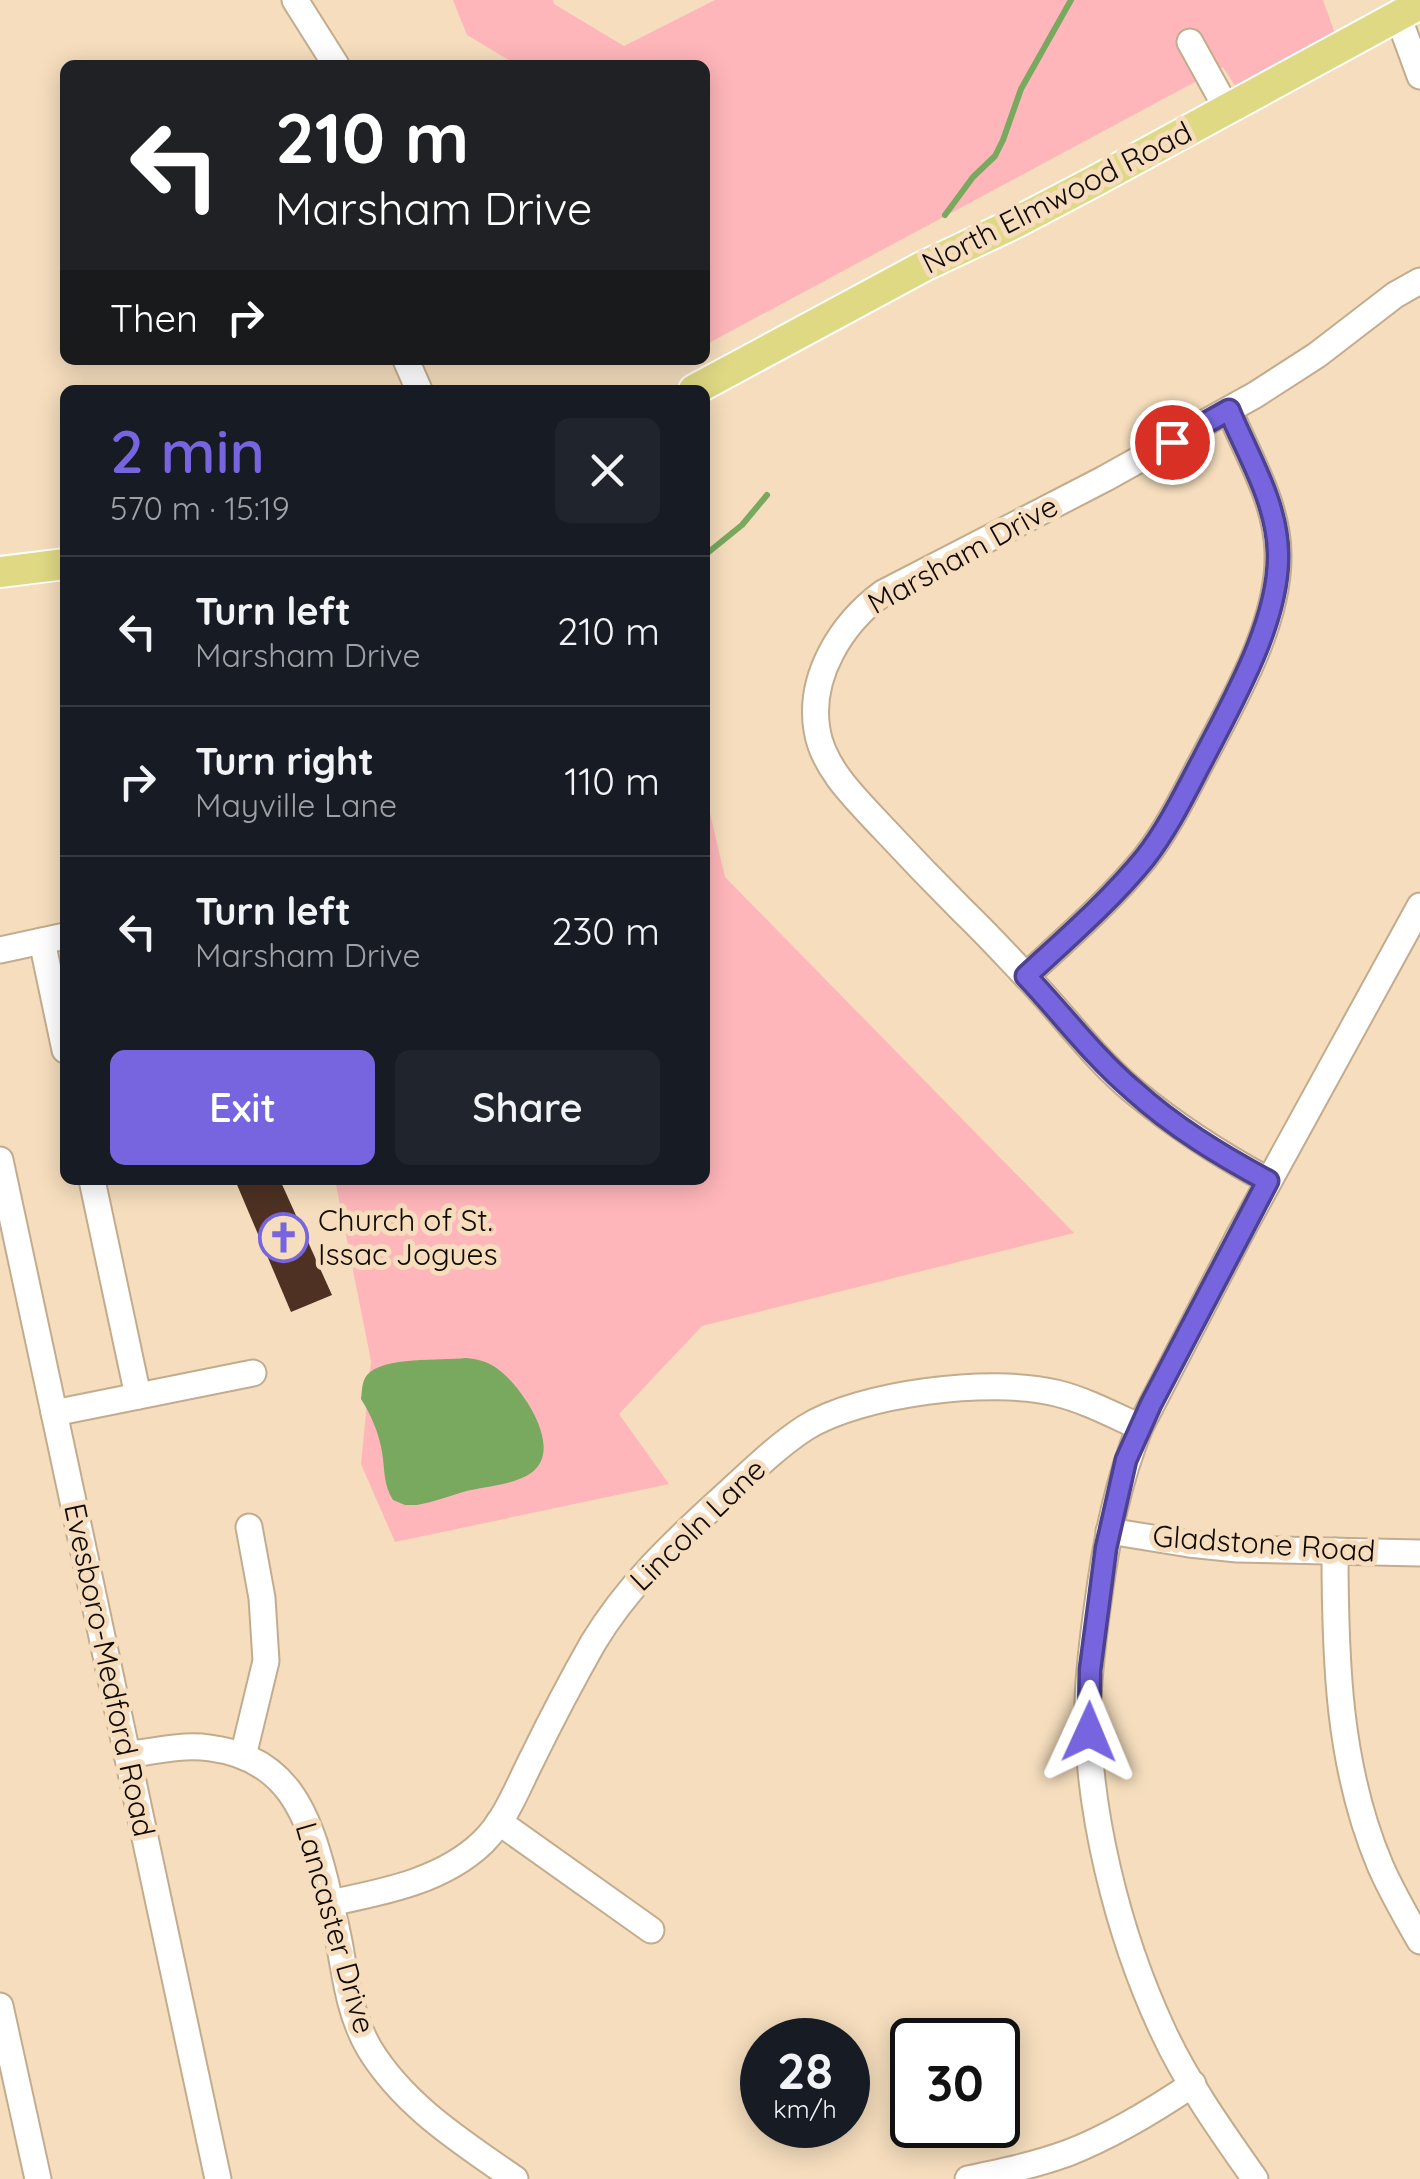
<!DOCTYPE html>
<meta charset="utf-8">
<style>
:root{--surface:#171b24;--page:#20242c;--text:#f1f3f6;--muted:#9ea1a6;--line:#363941;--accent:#7765df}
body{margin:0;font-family:Quicksand,sans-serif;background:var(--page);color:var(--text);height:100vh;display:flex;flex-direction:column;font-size:38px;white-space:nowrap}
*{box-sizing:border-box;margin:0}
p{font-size:32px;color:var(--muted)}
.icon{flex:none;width:55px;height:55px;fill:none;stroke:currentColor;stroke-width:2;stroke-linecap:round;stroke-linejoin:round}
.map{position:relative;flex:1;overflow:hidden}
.panel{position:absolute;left:60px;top:385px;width:650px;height:800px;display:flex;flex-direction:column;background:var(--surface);border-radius:15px;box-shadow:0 5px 25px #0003}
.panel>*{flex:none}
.top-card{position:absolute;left:60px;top:60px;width:650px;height:305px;border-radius:15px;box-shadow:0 5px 25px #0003;background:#202124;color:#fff;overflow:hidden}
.speed{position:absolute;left:740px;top:2018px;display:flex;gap:20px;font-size:50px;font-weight:700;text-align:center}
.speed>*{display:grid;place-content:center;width:130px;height:130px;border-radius:50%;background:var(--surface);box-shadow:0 5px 25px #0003;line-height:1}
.speed small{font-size:25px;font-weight:400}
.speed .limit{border:5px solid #111;border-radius:15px;background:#fff;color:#111}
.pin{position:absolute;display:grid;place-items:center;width:85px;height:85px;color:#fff;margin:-42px;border:5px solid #fff;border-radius:50%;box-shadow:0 2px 10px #0007}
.me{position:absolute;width:110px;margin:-55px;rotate:1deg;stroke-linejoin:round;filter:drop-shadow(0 0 8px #0008)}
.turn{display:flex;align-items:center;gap:35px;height:210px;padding:0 50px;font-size:45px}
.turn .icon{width:130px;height:130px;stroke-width:2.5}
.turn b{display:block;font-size:70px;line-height:85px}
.then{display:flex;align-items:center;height:95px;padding:0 50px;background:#0003;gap:20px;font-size:38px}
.round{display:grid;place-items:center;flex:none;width:105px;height:105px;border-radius:15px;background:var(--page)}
.head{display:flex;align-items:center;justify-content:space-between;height:170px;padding:0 50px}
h1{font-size:60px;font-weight:600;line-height:75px;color:var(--accent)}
.action{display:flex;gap:20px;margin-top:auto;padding:20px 50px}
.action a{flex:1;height:115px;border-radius:15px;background:var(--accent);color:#fff;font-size:40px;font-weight:600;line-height:115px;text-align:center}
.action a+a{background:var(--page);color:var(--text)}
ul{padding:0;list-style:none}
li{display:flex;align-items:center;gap:30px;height:150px;padding:0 50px;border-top:2px solid var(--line)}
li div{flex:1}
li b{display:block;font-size:38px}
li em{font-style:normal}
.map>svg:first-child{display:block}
.green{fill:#ffb6ba}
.water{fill:#79a85f}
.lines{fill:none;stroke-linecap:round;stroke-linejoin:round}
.stream{stroke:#79a85f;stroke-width:6}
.building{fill:#4e3123}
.minor-casing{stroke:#c3ac8e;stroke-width:29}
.major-casing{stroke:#fff;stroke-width:34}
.minor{stroke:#fff;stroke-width:25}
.major{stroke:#dfd984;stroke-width:30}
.route-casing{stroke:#4d4291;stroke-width:25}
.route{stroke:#7765df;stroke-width:18}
.labels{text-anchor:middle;stroke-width:10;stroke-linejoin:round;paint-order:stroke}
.street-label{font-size:30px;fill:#110a02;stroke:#f5ddbd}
.poi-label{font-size:30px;fill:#110a02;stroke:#f5ddbd;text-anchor:start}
</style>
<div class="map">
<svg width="1420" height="2179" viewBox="0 0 1420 2179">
<rect width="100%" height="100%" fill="#f5ddbd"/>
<g class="green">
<path d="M 453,0 L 553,0 L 554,4 L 624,46 L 715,0 L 1323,0 L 1338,42 L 1240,94 L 1223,67 L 705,345 L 705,65 L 517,65 L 467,35 Z"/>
<path d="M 705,792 L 725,877 L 1074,1233 L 702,1326 L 619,1414 L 669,1484 L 395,1542 L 361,1464 L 371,1361 L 335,1180 L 705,1180 Z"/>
</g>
<path class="water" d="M 466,1358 C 477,1359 486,1361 495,1367 C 520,1383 566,1449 531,1473 C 512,1486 484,1486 463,1492 C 447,1497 433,1502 417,1505 L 405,1505 L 393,1500 C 383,1484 385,1470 382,1452 C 379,1433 371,1415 361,1399 C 362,1391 362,1381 367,1375 C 383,1356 441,1361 466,1358 Z"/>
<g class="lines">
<g class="stream">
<path d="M 945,215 L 973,177 L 995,156 L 1003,140 L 1021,89 L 1071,0"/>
<path d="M 705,555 L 742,525 L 767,495"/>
</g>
</g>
<path class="building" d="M 235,1180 L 280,1180 L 332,1295 L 291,1312 Z"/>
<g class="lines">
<defs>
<g id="minor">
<path d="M 295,0 L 336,65"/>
<path d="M 1398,16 L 1420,76"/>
<path d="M 1190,42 L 1227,109"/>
<path d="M 406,360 L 419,390"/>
<path d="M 42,941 L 65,1050"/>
<path d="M 0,950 L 65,936"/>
<path d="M 1026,976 C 1067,938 1110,901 1145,858 C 1169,827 1185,793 1203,759 C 1234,700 1280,622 1278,553 C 1277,502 1248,456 1229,410"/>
<path d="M 0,1160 L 218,2179"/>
<path d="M 92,1180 L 138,1396"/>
<path d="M 1269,1181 C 1221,1155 1177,1127 1136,1093 C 1094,1059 1064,1015 1027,977 C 1006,955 985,932 963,911 C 936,884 910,857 884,829 C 858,801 823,769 817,730 C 808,676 842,623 883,593 L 1104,479 L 1255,395 L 1317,355 L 1395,295 L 1420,281"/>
<path d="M 54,1413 L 253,1373"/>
<path d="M 1109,1531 L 1189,1544 L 1237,1549 L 1420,1553"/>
<path d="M 1335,1551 C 1335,1658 1338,1766 1380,1865 C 1391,1891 1406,1916 1420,1941"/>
<path d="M 127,1755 C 154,1751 183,1744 210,1748 C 288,1758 308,1814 325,1880 C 330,1902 336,1924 340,1947 C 346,1982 351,2017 369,2048 C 404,2106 462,2142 515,2179"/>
<path d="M 243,1756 L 266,1661 L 262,1598 L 249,1527"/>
<path d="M 499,1822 L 651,1930"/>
<path d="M 330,1903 C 383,1892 443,1881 483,1842 C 507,1818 518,1786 533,1757 C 552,1718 572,1680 593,1643 C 626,1588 671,1545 718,1502 C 746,1477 773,1449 805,1428 C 860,1393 992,1377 1056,1393 C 1085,1400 1113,1415 1140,1427"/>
<path d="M 0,2006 L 38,2179"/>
<path d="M 968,2179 C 1002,2172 1035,2165 1068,2153 C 1112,2136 1153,2111 1193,2084"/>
<path d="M 1255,2179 C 1222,2132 1187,2083 1163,2031 C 1118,1935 1086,1808 1088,1701 C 1089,1666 1094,1630 1099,1595 C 1107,1537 1118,1481 1140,1427 L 1240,1234 L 1420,906"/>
</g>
<g id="major">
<path d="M 694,390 L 922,267 L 1015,223 L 1095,181 L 1420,4"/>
<path d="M 0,572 L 65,564"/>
</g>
</defs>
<use href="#minor" class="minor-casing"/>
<use href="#major" class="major-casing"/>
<use href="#minor" class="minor"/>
<use href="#major" class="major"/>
</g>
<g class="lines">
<defs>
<path id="route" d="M 1089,1732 L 1090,1670 L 1106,1548 L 1126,1460 L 1151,1404 L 1268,1181 C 1220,1155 1174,1127 1133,1090 C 1093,1056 1062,1014 1026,976 C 1067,938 1110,901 1145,858 C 1169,827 1185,793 1203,759 C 1233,701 1280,620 1278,553 C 1277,502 1248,456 1229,410 L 1172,442"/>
</defs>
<use href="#route" class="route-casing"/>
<use href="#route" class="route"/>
</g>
<defs>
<symbol id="church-ring" viewBox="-11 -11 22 22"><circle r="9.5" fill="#f5ddbd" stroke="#7765df" stroke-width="1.5"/><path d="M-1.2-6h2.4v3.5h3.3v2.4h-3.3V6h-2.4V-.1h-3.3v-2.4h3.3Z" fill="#7765df"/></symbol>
</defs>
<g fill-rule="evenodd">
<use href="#church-ring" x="256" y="1210" width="55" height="55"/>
</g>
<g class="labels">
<g class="street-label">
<text transform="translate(1057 198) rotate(-27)" y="10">North Elmwood Road</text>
<text transform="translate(963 555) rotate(-29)" y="10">Marsham Drive</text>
<text transform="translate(698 1525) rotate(-44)" y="10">Lincoln Lane</text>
<text transform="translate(1264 1544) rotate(4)" y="10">Gladstone Road</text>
<text transform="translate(109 1670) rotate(78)" y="10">Evesboro-Medford Road</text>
<text transform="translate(335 1928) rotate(74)" y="10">Lancaster Drive</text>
</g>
<g class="poi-label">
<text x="318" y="1231">Church of St.<tspan x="318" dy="34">Issac Jogues</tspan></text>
</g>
</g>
</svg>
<div class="speed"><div>28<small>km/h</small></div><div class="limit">30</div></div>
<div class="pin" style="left:1172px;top:442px;background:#d93025"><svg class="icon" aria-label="arrive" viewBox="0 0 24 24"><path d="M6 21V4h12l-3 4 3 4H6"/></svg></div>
<svg class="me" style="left:1089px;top:1732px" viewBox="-20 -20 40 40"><path d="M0-17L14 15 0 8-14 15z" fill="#7765df" stroke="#fff" stroke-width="4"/></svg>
<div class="top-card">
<div class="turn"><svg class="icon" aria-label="left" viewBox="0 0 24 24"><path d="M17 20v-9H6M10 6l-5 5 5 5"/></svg><div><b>210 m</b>Marsham Drive</div></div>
<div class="then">Then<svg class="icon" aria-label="right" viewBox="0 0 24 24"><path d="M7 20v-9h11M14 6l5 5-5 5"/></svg></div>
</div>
<section class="panel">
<div class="head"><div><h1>2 min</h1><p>570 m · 15:19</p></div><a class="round"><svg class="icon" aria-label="close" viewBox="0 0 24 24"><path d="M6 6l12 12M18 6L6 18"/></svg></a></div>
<ul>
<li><svg class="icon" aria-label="left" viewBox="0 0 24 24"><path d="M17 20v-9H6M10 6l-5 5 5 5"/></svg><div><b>Turn left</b><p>Marsham Drive</p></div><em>210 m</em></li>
<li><svg class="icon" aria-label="right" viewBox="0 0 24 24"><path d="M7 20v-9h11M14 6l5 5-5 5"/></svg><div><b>Turn right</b><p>Mayville Lane</p></div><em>110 m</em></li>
<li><svg class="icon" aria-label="left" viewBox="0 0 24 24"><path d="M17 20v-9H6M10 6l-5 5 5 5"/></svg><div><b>Turn left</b><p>Marsham Drive</p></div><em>230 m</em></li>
</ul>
<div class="action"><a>Exit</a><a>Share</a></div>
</section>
</div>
